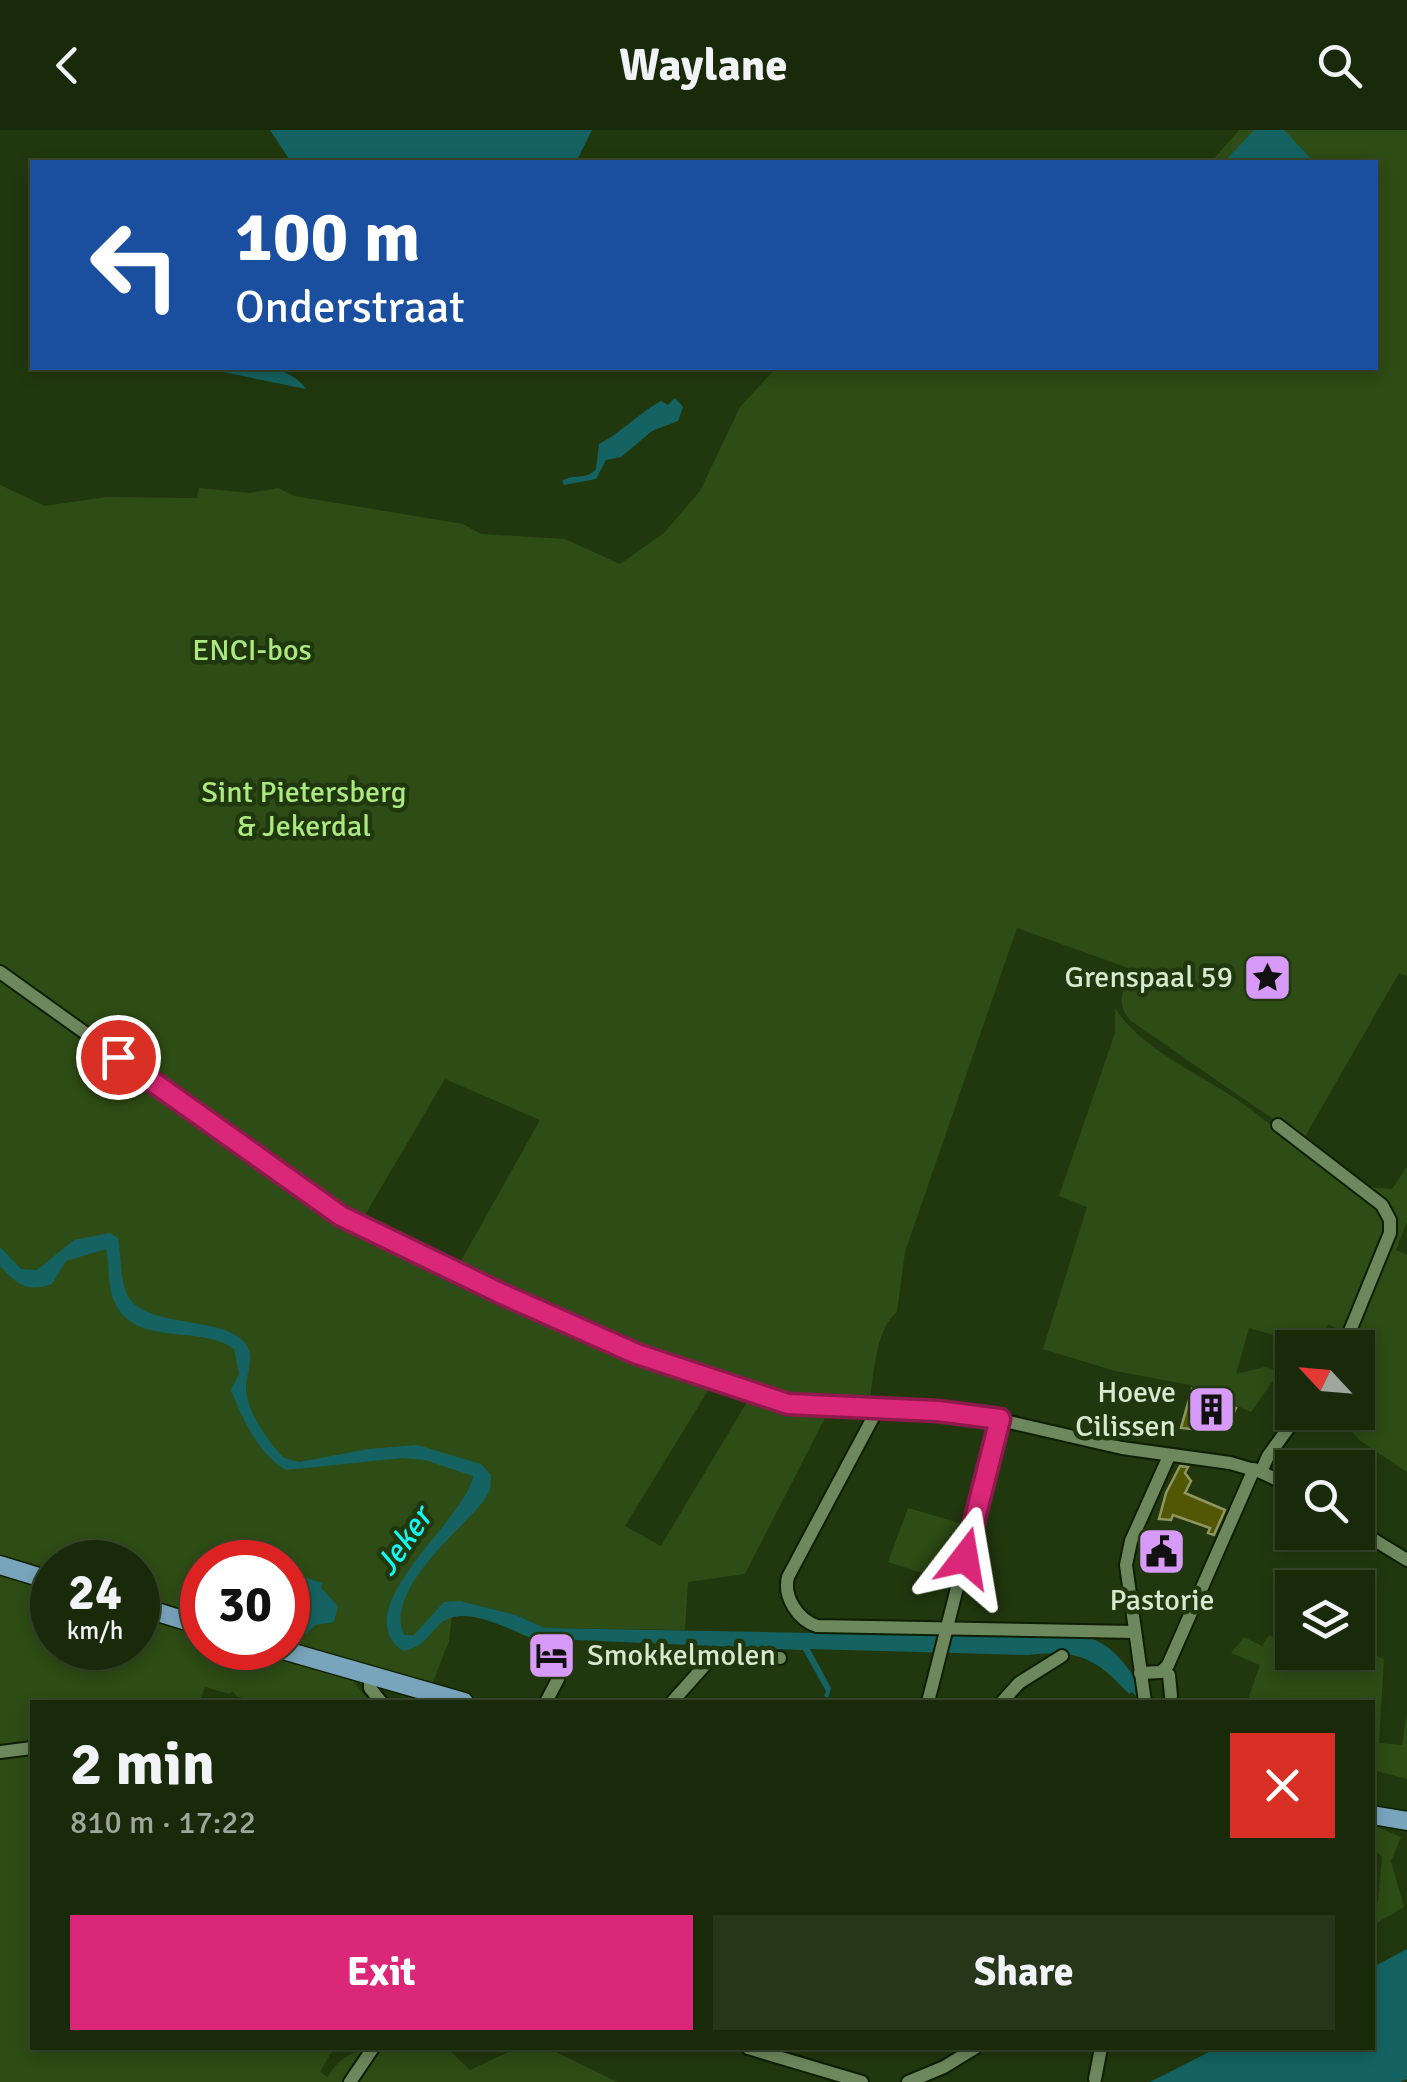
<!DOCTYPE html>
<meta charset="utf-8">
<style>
:root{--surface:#192a0a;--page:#263618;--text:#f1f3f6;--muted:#9fa79c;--line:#37462b;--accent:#db2777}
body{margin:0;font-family:Signika,sans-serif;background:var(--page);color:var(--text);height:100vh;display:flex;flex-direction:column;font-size:38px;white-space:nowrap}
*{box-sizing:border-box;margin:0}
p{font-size:32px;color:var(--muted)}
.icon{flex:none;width:55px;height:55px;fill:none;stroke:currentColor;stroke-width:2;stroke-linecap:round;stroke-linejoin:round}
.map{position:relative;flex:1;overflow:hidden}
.drawer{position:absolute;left:30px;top:1570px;width:1345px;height:350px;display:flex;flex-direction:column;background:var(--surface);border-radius:0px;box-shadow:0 5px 15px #0003,0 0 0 2px var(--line)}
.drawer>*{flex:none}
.top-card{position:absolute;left:30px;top:30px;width:1348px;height:210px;border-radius:0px;box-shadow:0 5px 15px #0003,0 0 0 2px var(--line);background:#1a4fa0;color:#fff;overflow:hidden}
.needle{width:65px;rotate:296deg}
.buttons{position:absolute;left:1275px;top:1200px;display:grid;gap:20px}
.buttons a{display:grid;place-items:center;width:100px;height:100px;border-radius:0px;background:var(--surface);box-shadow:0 5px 15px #0003,0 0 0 2px var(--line);font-size:50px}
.speed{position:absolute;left:30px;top:1410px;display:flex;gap:20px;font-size:50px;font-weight:700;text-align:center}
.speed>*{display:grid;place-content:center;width:130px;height:130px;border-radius:50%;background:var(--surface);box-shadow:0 5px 15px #0003,0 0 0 2px var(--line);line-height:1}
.speed small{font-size:25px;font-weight:400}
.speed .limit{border:15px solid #d22;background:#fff;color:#111}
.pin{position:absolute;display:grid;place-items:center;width:85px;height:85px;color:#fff;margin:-42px;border:5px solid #fff;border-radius:50%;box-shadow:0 2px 10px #0007}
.me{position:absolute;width:110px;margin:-55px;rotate:14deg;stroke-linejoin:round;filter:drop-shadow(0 0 8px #0008)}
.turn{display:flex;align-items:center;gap:35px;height:210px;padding:0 40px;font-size:45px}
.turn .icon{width:130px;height:130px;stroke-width:2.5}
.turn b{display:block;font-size:70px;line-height:85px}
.round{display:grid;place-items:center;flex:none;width:105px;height:105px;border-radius:0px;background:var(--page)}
.summary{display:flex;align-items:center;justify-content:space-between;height:170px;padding:0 40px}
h1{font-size:60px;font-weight:700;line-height:75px}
.cta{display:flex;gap:20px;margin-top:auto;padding:20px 40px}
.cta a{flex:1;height:115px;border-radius:0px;background:var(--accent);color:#fff;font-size:40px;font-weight:700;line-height:115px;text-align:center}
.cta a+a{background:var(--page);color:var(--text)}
header{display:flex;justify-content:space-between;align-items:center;height:130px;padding:0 40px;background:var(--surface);font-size:45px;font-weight:700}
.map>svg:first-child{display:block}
.green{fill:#2e4c15;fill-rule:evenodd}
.water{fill:#146362}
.building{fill:#525704;stroke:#909662;stroke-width:2.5}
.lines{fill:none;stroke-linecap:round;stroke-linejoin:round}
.minor-casing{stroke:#0d1e01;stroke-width:16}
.major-casing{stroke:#0d1e01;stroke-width:21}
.minor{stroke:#6d885c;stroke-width:12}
.major{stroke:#79a5bc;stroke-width:18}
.route-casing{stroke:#8e194d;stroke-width:25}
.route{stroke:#db2777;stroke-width:18}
.labels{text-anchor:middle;stroke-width:9;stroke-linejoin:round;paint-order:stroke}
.park-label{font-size:30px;fill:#acea81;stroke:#21380e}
.poi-label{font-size:30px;fill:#d9e8d0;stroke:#21380e;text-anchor:end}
.water-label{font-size:32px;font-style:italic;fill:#14f8f5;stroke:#21380e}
</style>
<header><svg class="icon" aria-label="back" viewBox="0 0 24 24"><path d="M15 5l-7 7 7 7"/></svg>Waylane<svg class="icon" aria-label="search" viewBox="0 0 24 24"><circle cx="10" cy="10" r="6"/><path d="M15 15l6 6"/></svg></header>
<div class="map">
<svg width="1407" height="1952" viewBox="0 0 1407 1952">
<rect width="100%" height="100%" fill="#21380e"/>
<g class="green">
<path d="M 1239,0 L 1407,0 L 1407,846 L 1399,843 L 1303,1010 L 1131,891 C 1120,879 1120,869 1125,854 L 1139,847 L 1139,842 L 1017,798 L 905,1122 L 897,1182 C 874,1201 874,1248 869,1276 L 813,1273 L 717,1246 L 625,1396 L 661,1416 L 750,1267 L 789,1278 L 828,1282 L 745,1444 L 688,1452 L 685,1500 L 545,1498 L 516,1485 L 464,1472 L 452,1486 L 449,1511 L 431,1557 L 360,1538 L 353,1551 L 370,1572 L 258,1572 L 236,1566 L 233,1561 L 229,1564 L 205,1557 L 199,1572 L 32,1572 L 32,1918 L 334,1918 L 320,1942 L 328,1947 C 349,1905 407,1918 447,1918 L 470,1940 L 517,1918 L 548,1918 L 617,1952 L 0,1952 L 0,355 L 45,376 L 106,367 L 197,368 L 199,358 L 250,363 L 278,358 L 294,366 L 463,394 L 481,404 L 565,409 L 620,434 L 664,403 L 700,361 L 740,277 L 776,238 L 1375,238 L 1375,32 L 1211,32 ZM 445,949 L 540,990 L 457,1138 L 362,1090 ZM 52,1432 L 138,1432 L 138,1518 L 52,1518 ZM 202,1432 L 288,1432 L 288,1518 L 251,1518 L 339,1546 L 238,1518 L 202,1518 L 202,1507 L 188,1502 L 202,1503 Z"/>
<path d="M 1115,878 C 1143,922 1204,945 1245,975 C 1281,1001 1318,1040 1361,1055 C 1370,1058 1382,1058 1392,1059 L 1407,1037 L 1407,1092 L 1396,1120 L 1407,1125 L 1407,1342 L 1359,1310 L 1337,1283 L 1358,1282 L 1358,1218 L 1349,1217 L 1354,1207 L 1328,1194 L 1317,1217 L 1249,1198 L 1236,1244 L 1265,1237 L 1280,1241 L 1251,1282 L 1190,1255 L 1115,1241 L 1043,1219 L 1087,1077 L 1059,1066 L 1115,903 Z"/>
<path d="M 908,1378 L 967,1395 L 952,1453 L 888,1432 Z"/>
<path d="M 1269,1505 L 1292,1516 L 1292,1522 L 1358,1522 L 1358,1517 L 1384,1529 L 1379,1613 L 1402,1615 L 1407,1583 L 1407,1649 L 1373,1640 L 1372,1572 L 1247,1572 L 1260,1535 L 1231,1523 L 1244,1507 L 1262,1516 Z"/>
<path d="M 1373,1695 L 1401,1707 L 1391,1731 L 1404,1777 L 1373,1795 L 1373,1772 L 1378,1771 L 1382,1727 L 1373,1718 Z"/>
</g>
<g class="water">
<path d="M 270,0 L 592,0 L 576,32 L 291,32 Z"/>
<path d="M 1254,0 L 1284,0 L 1314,32 L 1224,32 Z"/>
<path d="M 203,238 C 234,237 285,229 306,259 Z"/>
<path d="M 675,268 L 683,277 L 678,291 L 652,301 L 621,327 L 606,330 L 596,349 L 564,355 L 562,351 C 573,343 586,351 596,339 L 599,314 C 622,302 639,283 661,271 L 668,275 Z"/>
<path d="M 110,1103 L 118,1108 C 121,1125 120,1146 126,1162 C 140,1200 224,1184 246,1214 C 256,1228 245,1245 246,1260 C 248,1283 268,1312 284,1328 L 299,1332 L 368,1319 L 417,1315 L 481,1334 L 491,1345 L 490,1360 L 483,1372 C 458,1402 384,1461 404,1505 L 414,1505 L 444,1472 L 460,1471 L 516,1485 L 545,1498 L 1090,1508 C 1121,1519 1134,1550 1153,1572 L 1142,1572 L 1132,1562 L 1129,1564 C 1095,1527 1078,1520 1028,1525 L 810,1519 L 831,1558 L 828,1568 L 824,1566 L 826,1561 L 803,1520 L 531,1508 C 509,1499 462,1473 440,1494 C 427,1506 424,1517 403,1521 C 343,1479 468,1388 473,1346 L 425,1330 L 402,1328 L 286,1340 C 259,1325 242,1288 231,1260 L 239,1244 L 234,1219 C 201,1194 136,1218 115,1173 C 107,1156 110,1137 106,1119 L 66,1131 L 52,1154 C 26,1163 17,1154 0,1136 L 0,1117 L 21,1139 L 37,1140 L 74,1110 Z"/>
<path d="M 288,1442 L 322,1453 L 321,1458 L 338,1476 L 334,1492 L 315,1495 L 306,1504 L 288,1498 Z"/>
<path d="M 1407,1819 L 1407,1949 L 1400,1952 L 1150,1952 L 1217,1918 L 1372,1918 L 1373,1837 Z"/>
</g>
<g class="building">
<path d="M 1192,1259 L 1236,1278 L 1226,1300 L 1219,1296 L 1221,1291 L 1195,1281 L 1191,1299 L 1181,1298 Z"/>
<path d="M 1180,1336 L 1188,1337 L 1185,1343 L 1191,1351 L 1185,1363 L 1225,1380 L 1214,1405 L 1208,1403 L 1210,1398 L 1173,1385 L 1171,1390 L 1159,1389 L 1166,1363 Z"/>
</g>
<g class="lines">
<defs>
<g id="minor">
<path d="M 0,842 L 341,1086 L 500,1163 L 637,1224 L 788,1273 L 970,1283 L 1122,1318 L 1230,1333 L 1261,1342 L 1292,1357"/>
<path d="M 1278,995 L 1382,1075 L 1390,1090 L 1390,1103 L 1343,1218"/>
<path d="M 877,1280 L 788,1447 C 783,1467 798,1490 817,1496 L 1134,1502"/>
<path d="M 1261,1342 L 1268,1326 L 1300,1282"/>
<path d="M 1358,1400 L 1407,1430"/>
<path d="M 1164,1540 L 1169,1545 L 1171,1566"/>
<path d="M 1140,1543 L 1161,1542 L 1168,1535 L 1254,1339"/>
<path d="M 370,1546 L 370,1558 L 381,1572"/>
<path d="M 546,1572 L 558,1549 L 563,1523"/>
<path d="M 672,1572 L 714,1525 L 780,1528"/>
<path d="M 928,1572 L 1000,1289"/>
<path d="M 1002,1572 L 1019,1553 L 1062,1526"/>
<path d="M 1145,1572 L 1126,1435 L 1131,1411 L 1169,1326"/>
<path d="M 0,1622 L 32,1618"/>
<path d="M 748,1918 L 862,1952"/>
<path d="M 1095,1949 L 1101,1918"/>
<path d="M 350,1952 L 373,1918"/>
<path d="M 908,1952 L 944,1937 L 975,1918"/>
</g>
<g id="major">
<path d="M 0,1435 L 52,1451"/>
<path d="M 138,1476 L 202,1496"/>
<path d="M 276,1518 L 464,1572"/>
<path d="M 1372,1685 L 1407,1691"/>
</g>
</defs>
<use href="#minor" class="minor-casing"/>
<use href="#major" class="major-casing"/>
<use href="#minor" class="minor"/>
<use href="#major" class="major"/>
</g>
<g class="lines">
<defs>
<path id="route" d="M 118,927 L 341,1086 L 500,1163 L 637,1224 L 788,1274 L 938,1281 L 1000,1289 L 965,1428"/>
</defs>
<use href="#route" class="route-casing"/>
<use href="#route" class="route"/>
</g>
<defs>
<symbol id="sight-square" viewBox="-11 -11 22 22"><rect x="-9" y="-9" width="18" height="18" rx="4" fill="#d89af8" stroke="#21380e"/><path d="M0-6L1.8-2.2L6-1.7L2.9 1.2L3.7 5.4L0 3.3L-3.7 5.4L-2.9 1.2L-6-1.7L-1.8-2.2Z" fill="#111"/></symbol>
<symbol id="building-square" viewBox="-11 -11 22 22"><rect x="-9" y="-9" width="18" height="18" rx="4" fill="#d89af8" stroke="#21380e"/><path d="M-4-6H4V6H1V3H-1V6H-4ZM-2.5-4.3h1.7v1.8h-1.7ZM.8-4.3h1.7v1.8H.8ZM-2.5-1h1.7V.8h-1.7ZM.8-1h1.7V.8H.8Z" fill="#111"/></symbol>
<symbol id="civic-square" viewBox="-11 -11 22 22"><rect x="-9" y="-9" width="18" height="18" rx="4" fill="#d89af8" stroke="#21380e"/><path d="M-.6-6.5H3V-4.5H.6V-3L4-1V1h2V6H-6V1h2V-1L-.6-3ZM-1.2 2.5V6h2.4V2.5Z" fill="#111"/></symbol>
<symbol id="hotel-square" viewBox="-11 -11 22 22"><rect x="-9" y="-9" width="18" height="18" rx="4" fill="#d89af8" stroke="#21380e"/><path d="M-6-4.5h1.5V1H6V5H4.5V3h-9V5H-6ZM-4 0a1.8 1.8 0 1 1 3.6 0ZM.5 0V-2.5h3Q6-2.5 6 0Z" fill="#111"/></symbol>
</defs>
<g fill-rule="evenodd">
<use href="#sight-square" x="1240" y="820" width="55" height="55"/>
<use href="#building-square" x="1184" y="1252" width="55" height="55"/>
<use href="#civic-square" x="1134" y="1394" width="55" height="55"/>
<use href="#hotel-square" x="524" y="1498" width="55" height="55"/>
</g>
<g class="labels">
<g class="park-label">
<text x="252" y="530">ENCI-bos</text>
<text x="304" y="672">Sint Pietersberg<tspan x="304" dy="34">&amp; Jekerdal</tspan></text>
</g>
<g class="poi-label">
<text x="1233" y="857">Grenspaal 59</text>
<text x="1176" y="1272">Hoeve<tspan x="1176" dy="34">Cilissen</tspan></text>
<text x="1162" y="1480" text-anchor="middle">Pastorie</text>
<text x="587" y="1535" text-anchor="start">Smokkelmolen</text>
</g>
<g class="water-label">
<text transform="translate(403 1411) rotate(-55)" y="11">Jeker</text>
</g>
</g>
</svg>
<div class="buttons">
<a><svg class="needle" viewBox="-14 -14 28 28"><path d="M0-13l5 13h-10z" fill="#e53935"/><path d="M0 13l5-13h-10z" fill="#9fa79c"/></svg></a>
<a><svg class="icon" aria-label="search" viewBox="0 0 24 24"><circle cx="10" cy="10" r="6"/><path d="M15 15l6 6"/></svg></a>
<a><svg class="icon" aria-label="layers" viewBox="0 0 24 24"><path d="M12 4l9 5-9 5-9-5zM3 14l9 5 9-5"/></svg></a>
</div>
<div class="speed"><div>24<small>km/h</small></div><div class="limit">30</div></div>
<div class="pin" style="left:118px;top:927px;background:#d93025"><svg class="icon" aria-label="arrive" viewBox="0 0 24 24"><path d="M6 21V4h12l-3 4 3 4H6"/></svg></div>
<svg class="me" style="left:965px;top:1428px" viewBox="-20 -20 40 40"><path d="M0-17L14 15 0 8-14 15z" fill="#db2777" stroke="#fff" stroke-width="4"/></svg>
<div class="top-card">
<div class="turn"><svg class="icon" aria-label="left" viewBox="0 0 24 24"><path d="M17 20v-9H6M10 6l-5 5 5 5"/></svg><div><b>100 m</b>Onderstraat</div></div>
</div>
<section class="drawer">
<div class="summary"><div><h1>2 min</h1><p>810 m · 17:22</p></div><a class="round" style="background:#d93025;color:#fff"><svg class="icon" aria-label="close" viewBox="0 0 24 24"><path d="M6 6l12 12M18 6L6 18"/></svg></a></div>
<div class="cta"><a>Exit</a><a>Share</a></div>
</section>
</div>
